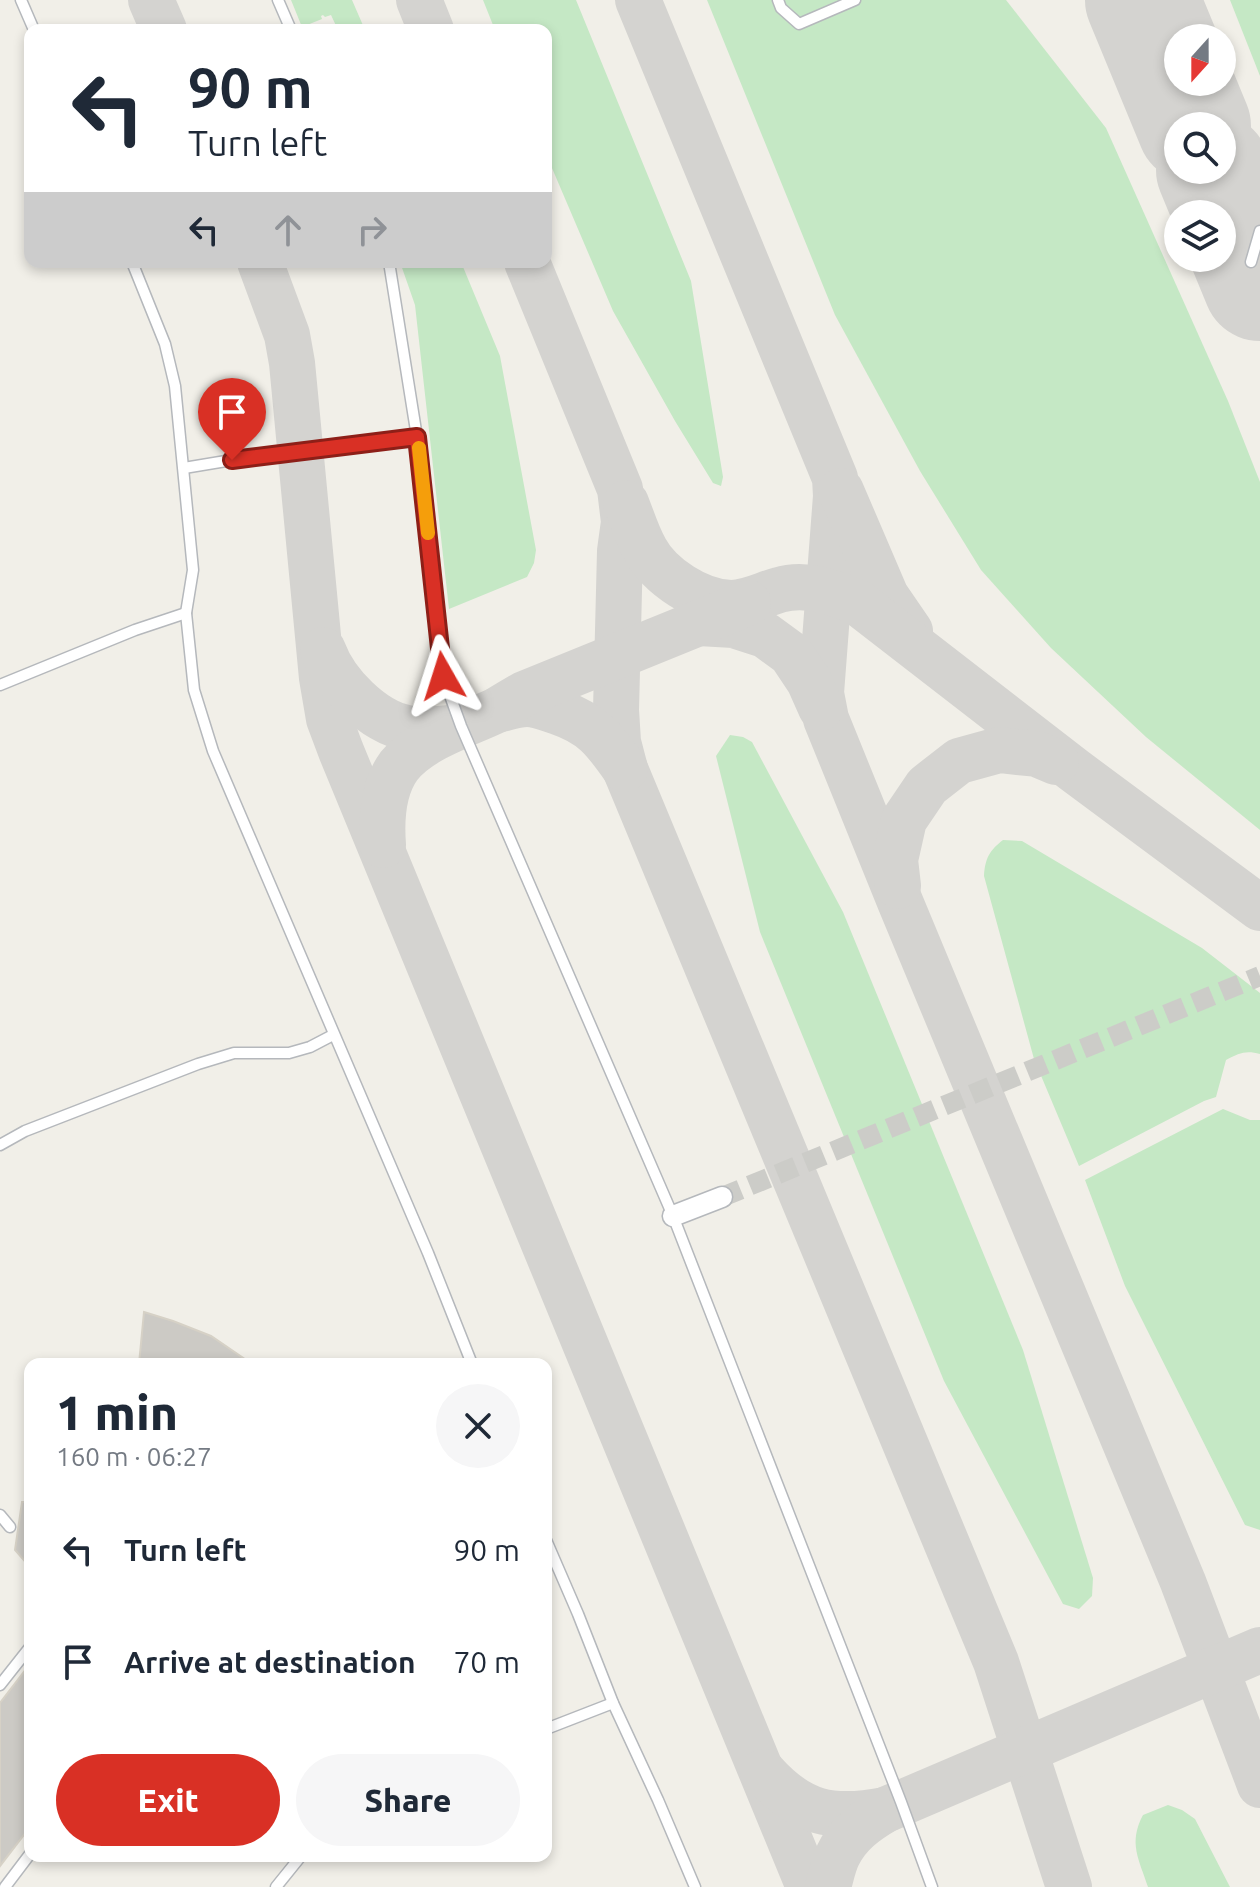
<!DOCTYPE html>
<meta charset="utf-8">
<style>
:root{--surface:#fff;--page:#f6f6f7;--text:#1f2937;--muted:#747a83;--accent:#d93025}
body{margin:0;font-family:Ubuntu,sans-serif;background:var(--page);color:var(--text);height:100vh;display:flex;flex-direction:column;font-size:30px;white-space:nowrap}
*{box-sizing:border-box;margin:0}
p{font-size:26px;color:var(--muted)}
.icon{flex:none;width:44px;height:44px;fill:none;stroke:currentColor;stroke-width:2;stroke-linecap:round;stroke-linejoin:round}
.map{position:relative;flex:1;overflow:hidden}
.sheet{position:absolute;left:24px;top:1358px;width:528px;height:504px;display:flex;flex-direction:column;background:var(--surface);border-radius:16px;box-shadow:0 4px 12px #0003}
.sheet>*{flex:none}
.banner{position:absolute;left:24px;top:24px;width:528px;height:244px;border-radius:16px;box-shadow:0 4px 12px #0003;background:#fff;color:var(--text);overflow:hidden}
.needle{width:52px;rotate:201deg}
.controls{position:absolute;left:1164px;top:24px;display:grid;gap:16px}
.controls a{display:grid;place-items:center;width:72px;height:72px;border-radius:50%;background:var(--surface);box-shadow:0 4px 12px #0003;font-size:40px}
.pin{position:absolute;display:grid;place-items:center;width:68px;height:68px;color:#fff;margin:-82px -34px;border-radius:50% 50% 50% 0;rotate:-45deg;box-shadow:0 0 8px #0007}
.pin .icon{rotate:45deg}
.me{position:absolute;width:88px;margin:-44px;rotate:354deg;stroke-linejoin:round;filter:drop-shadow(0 0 6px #0008)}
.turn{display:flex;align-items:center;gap:28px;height:168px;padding:0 32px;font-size:36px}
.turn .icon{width:104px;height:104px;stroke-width:2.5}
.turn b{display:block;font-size:56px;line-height:68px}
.lanes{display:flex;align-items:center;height:76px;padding:0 32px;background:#0003;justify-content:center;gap:40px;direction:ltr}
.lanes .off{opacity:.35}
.round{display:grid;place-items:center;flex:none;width:84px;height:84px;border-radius:42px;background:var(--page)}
.headline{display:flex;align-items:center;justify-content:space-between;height:136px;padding:0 32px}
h1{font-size:48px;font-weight:800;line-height:60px}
.button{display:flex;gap:16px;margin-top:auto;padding:16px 32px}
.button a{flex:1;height:92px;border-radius:48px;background:var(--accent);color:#fff;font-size:32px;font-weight:800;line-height:92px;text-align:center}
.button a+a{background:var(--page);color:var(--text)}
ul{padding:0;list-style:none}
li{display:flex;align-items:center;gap:24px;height:112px;padding:0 32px}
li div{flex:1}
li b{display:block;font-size:30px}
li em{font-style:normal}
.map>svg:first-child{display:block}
.green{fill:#c5e8c5}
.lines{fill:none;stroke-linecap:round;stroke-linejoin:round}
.taxiway{stroke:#d4d3d0;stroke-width:46}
.runway{stroke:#d4d3d0;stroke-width:114}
.building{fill:#cccac5;stroke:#d6d1c6;stroke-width:2}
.minor-tunnel{stroke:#ccccc8;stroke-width:20;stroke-dasharray:20 10;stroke-linecap:butt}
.service-casing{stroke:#b5b8bc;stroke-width:13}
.minor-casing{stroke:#b5b8bc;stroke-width:23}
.service{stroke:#fff;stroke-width:10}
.minor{stroke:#fff;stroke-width:20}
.route-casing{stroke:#8d1f18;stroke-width:20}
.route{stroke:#d93025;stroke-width:14}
.slow{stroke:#f59e0b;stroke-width:14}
</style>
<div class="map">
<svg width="1260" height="1887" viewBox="0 0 1260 1887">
<rect width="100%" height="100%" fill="#f1efe8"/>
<g class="green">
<path d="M 291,0 L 352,0 L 365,30 L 338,30 L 331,15 L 325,17 L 323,15 L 321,16 L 322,19 L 302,27 Z"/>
<path d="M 483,0 L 576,0 L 691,281 L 723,477 L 721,486 L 713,483 L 675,421 L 613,311 L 546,154 L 546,30 L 495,30 Z"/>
<path d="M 707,0 L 1006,0 L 1106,128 L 1228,401 L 1260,482 L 1260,830 L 1146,737 L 1051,648 L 981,570 L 920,471 L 835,315 Z"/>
<path d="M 1230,0 L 1260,0 L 1260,76 Z"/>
<path d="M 400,262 L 461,262 L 500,356 L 536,550 L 534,563 L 527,577 L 449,609 L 415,305 Z"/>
<path d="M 730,735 L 743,737 L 752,742 L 843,912 L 1023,1350 L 1093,1578 L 1092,1596 L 1079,1609 L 1063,1604 L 944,1381 L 760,932 L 716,756 Z"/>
<path d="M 1003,840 L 1022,841 L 1202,948 L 1260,993 L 1260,1054 C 1246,1050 1239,1053 1226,1060 L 1216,1097 L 1204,1101 L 1079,1166 L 1034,1059 L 984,876 C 985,858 990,850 1003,840 Z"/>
<path d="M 1223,1109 L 1250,1120 L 1260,1120 L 1260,1530 L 1245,1525 L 1125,1286 L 1085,1180 Z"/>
<path d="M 1168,1805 L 1182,1810 L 1195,1819 L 1230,1887 L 1148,1887 C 1139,1859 1128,1843 1143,1815 Z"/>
</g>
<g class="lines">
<g class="taxiway">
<path d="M 151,0 L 164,30"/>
<path d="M 419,0 L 431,30"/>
<path d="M 638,0 L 835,478 L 836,496 L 821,693 L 826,719 L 901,904 L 1183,1582 L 1260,1785"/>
<path d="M 1118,0 L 1184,101"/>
<path d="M 260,262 L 287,335 L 292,363 L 322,678 L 329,719 L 341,751 L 809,1887"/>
<path d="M 527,262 L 620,489 L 624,522 L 620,551 L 616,710 L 618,742 L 625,769 L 996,1662 L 1069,1887"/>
<path d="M 841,491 L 886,596 L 910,631"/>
<path d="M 626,503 C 632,518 637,535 645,549 C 660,577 699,602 731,603 C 748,603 764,594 779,590 C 806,582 832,592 857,602 L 1074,770 L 1260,908"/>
<path d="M 699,623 L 734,625 L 765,635 L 791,654 L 809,681 L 821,708"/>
<path d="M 323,650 C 335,683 372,721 407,728 C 423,731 441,729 457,727"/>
<path d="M 501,709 C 509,707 519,704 527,704 C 537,704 548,709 558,712 C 593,724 604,739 625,769"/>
<path d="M 383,845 C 381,818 383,788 399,766 C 421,738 466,725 497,710 C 506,705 515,699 524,694 L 748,603"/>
<path d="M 898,886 L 895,860 L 904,820 L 927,786 L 959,761 L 999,750 L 1037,754 L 1056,762"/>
<path d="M 763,1772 C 800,1814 832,1820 885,1810"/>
<path d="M 828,1887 C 831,1877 833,1865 838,1855 C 848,1834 866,1821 885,1810 L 1260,1650"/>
</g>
<g class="runway">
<path d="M 1142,0 L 1194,126"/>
<path d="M 1213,170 L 1260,284"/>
</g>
</g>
<g class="building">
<path d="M 144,1312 L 173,1321 L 211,1336 L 252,1364 L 139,1364 Z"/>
<path d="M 22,1502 L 30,1502 L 30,1567 L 15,1550 Z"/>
<path d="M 30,1664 L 30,1827 L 0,1866 L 0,1703 Z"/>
</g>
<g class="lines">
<path class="minor-tunnel" d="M 722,1197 L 1260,976"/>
<defs>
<g id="service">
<path d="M 21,0 L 34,30"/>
<path d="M 278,0 L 291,30"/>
<path d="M 778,0 L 781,8 L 799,24 L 855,0"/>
<path d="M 132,262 L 165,344 L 175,386 L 193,570 L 186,613 L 194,690 L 213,751 L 428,1253 L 472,1364"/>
<path d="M 389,262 L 417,437 L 443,676 L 461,726 L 673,1216 L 901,1802 L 932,1887"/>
<path d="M 1251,262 L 1260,231"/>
<path d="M 184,468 L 232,460 L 417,437"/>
<path d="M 0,685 L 135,630 L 186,613"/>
<path d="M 0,1145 L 25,1131 L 198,1064 L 234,1053 L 289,1053 L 310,1047 L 333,1035"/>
<path d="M 0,1515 L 10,1527"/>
<path d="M 546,1540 L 578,1614 L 613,1703 L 658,1800 L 695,1887"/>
<path d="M 0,1685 L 30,1647"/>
<path d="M 546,1729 L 613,1703"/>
<path d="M 5,1887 L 30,1854"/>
<path d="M 276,1887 L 301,1856"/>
</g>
<path id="minor" d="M 673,1216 L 722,1197"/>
</defs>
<use href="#service" class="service-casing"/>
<use href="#minor" class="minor-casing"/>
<use href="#service" class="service"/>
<use href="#minor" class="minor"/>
</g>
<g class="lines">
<defs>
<path id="route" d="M 232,460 L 417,437 L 443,676"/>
</defs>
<use href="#route" class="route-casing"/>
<use href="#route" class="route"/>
<path class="slow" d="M 419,448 L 428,533"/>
</g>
</svg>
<div class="controls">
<a><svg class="needle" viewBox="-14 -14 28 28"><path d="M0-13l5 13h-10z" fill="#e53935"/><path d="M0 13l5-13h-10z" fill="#747a83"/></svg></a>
<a><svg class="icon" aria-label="search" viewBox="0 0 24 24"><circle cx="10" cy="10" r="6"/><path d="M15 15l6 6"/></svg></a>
<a><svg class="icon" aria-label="layers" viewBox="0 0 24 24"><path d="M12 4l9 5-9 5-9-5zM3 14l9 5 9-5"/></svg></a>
</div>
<div class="pin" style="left:232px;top:460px;background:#d93025"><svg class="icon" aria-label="arrive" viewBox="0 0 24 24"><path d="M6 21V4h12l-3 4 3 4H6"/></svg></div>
<svg class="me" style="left:443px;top:676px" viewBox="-20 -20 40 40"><path d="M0-17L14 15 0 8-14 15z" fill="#d93025" stroke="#fff" stroke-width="4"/></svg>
<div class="banner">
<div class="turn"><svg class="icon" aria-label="left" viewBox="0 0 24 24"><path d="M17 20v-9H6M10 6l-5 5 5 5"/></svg><div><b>90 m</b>Turn left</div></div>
<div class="lanes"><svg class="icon" aria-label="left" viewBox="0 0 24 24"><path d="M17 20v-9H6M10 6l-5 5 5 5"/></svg><svg class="icon off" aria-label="ahead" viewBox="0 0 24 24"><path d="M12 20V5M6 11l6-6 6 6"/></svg><svg class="icon off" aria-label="right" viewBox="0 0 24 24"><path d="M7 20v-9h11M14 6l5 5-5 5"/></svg></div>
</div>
<section class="sheet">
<div class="headline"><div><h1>1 min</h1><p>160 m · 06:27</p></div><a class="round"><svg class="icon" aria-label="close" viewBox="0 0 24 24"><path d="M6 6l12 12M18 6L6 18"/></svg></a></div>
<ul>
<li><svg class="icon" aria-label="left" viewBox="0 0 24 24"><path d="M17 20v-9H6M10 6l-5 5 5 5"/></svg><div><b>Turn left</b></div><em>90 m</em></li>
<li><svg class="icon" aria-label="arrive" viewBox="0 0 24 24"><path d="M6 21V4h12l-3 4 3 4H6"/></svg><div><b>Arrive at destination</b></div><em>70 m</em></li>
</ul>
<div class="button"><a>Exit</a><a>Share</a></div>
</section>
</div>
